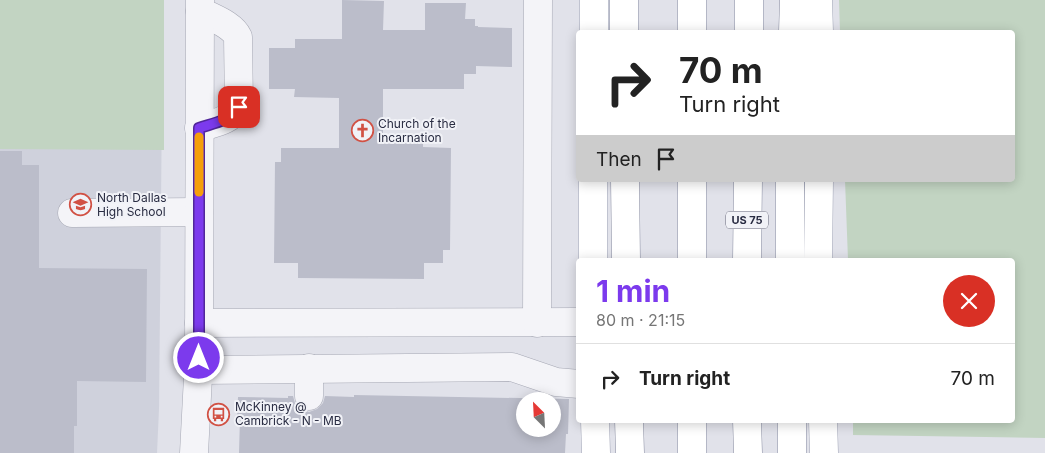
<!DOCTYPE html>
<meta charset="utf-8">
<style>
:root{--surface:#fff;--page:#f6f6f6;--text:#222;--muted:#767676;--line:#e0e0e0;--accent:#7c3aed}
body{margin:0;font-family:Inter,sans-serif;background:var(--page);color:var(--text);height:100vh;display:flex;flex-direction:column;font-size:19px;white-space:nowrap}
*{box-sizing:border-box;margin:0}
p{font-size:16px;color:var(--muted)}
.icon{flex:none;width:28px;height:28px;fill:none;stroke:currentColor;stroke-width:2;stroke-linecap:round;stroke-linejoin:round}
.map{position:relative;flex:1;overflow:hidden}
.drawer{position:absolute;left:576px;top:258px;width:439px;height:165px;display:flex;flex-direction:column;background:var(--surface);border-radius:5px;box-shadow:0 2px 12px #0003}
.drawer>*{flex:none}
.top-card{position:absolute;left:576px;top:30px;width:439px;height:152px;border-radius:5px;box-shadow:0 2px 12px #0003;background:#fff;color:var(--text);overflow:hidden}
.needle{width:32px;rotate:336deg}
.buttons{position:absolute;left:516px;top:392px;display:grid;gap:10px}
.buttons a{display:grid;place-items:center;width:45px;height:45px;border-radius:50%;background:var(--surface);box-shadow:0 2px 12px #0003;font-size:25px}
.pin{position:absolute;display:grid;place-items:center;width:42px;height:42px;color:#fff;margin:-21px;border-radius:10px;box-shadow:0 2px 8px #0006}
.me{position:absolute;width:55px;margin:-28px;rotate:0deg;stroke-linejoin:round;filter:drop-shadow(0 0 4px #0008)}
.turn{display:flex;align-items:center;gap:18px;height:105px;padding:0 20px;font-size:22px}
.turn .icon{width:65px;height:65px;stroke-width:2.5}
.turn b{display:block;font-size:35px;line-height:42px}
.then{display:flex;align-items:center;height:48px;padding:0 20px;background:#0003;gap:10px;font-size:19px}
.round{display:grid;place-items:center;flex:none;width:52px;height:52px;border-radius:26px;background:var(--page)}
.headline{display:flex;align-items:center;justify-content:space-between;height:85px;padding:0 20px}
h1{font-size:30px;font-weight:700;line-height:38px;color:var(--accent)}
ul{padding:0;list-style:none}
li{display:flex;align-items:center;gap:15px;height:70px;padding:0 20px;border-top:1px solid var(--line)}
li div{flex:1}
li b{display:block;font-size:19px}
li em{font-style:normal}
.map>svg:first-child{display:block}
.built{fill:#cfd1dc}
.green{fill:#c2d4c2}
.building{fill:#bbbdca;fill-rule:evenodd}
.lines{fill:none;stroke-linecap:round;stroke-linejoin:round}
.minor-casing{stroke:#a6a8b4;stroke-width:29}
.major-casing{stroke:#a0a4b6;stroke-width:29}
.highway-casing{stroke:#888ca1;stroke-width:29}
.minor{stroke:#f4f4f8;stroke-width:28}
.major{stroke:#fff;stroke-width:28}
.highway{stroke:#fff;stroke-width:28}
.route-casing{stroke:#51269a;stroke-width:12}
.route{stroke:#7c3aed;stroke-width:9}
.slow{stroke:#f59e0b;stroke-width:9}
.labels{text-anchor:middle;stroke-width:4;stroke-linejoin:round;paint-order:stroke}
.shield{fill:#f1f2f7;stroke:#656778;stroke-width:1}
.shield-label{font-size:11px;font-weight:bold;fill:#292c42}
.poi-label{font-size:12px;fill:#292c42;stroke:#f1f2f7;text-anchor:start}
</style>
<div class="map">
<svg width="1045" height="453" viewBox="0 0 1045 453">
<rect width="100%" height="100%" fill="#e1e2ea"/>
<path class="built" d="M 0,0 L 163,0 L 159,409 L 157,453 L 0,453 Z"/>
<g class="green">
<path d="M 0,0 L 164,0 L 164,150 L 0,149 Z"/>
<path d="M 839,0 L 1045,0 L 1045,438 L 853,435 L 853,420 L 1012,420 L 1012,260 L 848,260 L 845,180 L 1012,180 L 1012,32 L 840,32 Z"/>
</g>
<g class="building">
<path d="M 342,0 L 384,1 L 383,30 L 425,30 L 425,3 L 466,3 L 465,19 L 475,19 L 475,26 L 478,26 L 478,27 L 512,28 L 512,67 L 476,66 L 476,74 L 464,74 L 464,89 L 383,89 L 383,143 L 423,143 L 423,147 L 451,148 L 450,250 L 443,250 L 443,263 L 424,263 L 424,279 L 298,278 L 298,263 L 274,263 L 275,162 L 281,162 L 281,148 L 339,148 L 339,98 L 294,97 L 295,89 L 269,89 L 269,48 L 295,48 L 295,39 L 342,39 Z"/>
<path d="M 0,151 L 22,151 L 22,165 L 39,165 L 39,268 L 147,269 L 146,382 L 77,381 L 77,426 L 74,426 L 74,453 L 0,453 Z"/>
<path d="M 354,395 L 569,399 L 568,434 L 566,434 L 565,453 L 239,453 L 240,418 L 237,418 L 238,397 L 288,398 L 288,396 L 293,396 L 295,403 L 301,409 L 309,412 L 317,409 L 323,403 L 325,396 L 354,397 ZM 525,401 L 552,401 L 552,429 L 525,429 Z"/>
</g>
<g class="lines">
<defs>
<g id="minor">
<path d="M 199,128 C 214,123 230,121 239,107 L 238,37 C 232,24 212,18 200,11"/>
<path d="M 72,213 L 199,212"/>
<path d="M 199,323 L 579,322"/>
<path d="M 537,323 L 538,0"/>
<path d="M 309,368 L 309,396"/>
<path d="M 198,370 L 512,367 L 556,382 L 579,384"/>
<path d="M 194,453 L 199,358 L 200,0"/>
</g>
<g id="major">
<path d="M 818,0 L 819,32"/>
<path d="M 594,32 L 594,0"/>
<path d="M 593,260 L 593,180"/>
<path d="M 818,260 L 819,180"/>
<path d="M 595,420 L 596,453"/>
<path d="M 823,420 L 824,453"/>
</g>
<g id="highway">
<path d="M 624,0 L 624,32"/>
<path d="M 692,32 L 692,0"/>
<path d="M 749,32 L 749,0"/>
<path d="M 793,32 L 794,0"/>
<path d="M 625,180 L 626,260"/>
<path d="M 790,180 L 790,260"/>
<path d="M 692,260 L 692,180"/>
<path d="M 747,260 L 748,180"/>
<path d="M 629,420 L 630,453"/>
<path d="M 692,420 L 692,453"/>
<path d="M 747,420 L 748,453"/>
<path d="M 792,420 L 792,453"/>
</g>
</defs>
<use href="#minor" class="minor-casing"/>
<use href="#major" class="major-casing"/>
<use href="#highway" class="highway-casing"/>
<use href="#minor" class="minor"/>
<use href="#major" class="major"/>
<use href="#highway" class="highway"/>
</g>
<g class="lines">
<defs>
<path id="route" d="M 199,358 L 199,128 C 214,123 230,121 239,107"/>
</defs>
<use href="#route" class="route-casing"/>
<use href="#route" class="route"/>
<path class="slow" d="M 199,192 L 199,137"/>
</g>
<defs>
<symbol id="church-ring" viewBox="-11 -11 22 22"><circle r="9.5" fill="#f1f2f7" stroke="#d15144" stroke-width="1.5"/><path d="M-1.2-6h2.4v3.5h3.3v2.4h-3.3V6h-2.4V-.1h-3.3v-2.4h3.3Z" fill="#d15144"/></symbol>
<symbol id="school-ring" viewBox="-11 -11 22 22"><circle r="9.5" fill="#f1f2f7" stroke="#d15144" stroke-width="1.5"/><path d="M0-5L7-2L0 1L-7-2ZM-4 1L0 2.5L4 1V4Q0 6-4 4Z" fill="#d15144"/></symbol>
<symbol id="bus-ring" viewBox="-11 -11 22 22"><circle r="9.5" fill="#f1f2f7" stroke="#d15144" stroke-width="1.5"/><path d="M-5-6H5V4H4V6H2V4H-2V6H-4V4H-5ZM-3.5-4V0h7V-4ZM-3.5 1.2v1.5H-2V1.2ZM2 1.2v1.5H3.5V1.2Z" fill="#d15144"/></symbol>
</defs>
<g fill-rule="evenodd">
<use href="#church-ring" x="350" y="118" width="25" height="25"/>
<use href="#school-ring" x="68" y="192" width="25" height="25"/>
<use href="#bus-ring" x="206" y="402" width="25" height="25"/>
</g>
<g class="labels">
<rect class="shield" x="726" y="211.5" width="42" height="17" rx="4"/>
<g class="shield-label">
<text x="747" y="224">US 75</text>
</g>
<g class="poi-label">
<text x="378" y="128">Church of the<tspan x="378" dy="14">Incarnation</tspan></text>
<text x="97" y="202">North Dallas<tspan x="97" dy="14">High School</tspan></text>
<text x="235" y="411">McKinney @<tspan x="235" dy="14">Cambrick - N - MB</tspan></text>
</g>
</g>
</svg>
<div class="buttons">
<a><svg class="needle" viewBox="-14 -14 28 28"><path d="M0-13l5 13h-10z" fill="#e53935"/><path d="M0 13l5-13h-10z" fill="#767676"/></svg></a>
</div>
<div class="pin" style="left:239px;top:107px;background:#d93025"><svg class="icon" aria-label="arrive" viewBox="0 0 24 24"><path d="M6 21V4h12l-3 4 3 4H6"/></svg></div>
<svg class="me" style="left:199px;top:358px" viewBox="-20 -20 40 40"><circle r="17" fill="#7c3aed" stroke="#fff" stroke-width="3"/><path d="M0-11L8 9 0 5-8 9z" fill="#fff"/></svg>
<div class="top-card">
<div class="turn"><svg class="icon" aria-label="right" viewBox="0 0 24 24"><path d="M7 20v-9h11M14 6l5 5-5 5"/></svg><div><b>70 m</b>Turn right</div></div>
<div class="then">Then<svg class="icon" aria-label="arrive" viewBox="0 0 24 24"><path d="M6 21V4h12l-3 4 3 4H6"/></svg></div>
</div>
<section class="drawer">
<div class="headline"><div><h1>1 min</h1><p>80 m · 21:15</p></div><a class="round" style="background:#d93025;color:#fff"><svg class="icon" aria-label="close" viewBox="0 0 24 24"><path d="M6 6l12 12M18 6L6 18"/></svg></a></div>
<ul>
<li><svg class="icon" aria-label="right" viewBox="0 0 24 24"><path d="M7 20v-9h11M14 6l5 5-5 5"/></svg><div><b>Turn right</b></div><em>70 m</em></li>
</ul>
</section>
</div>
